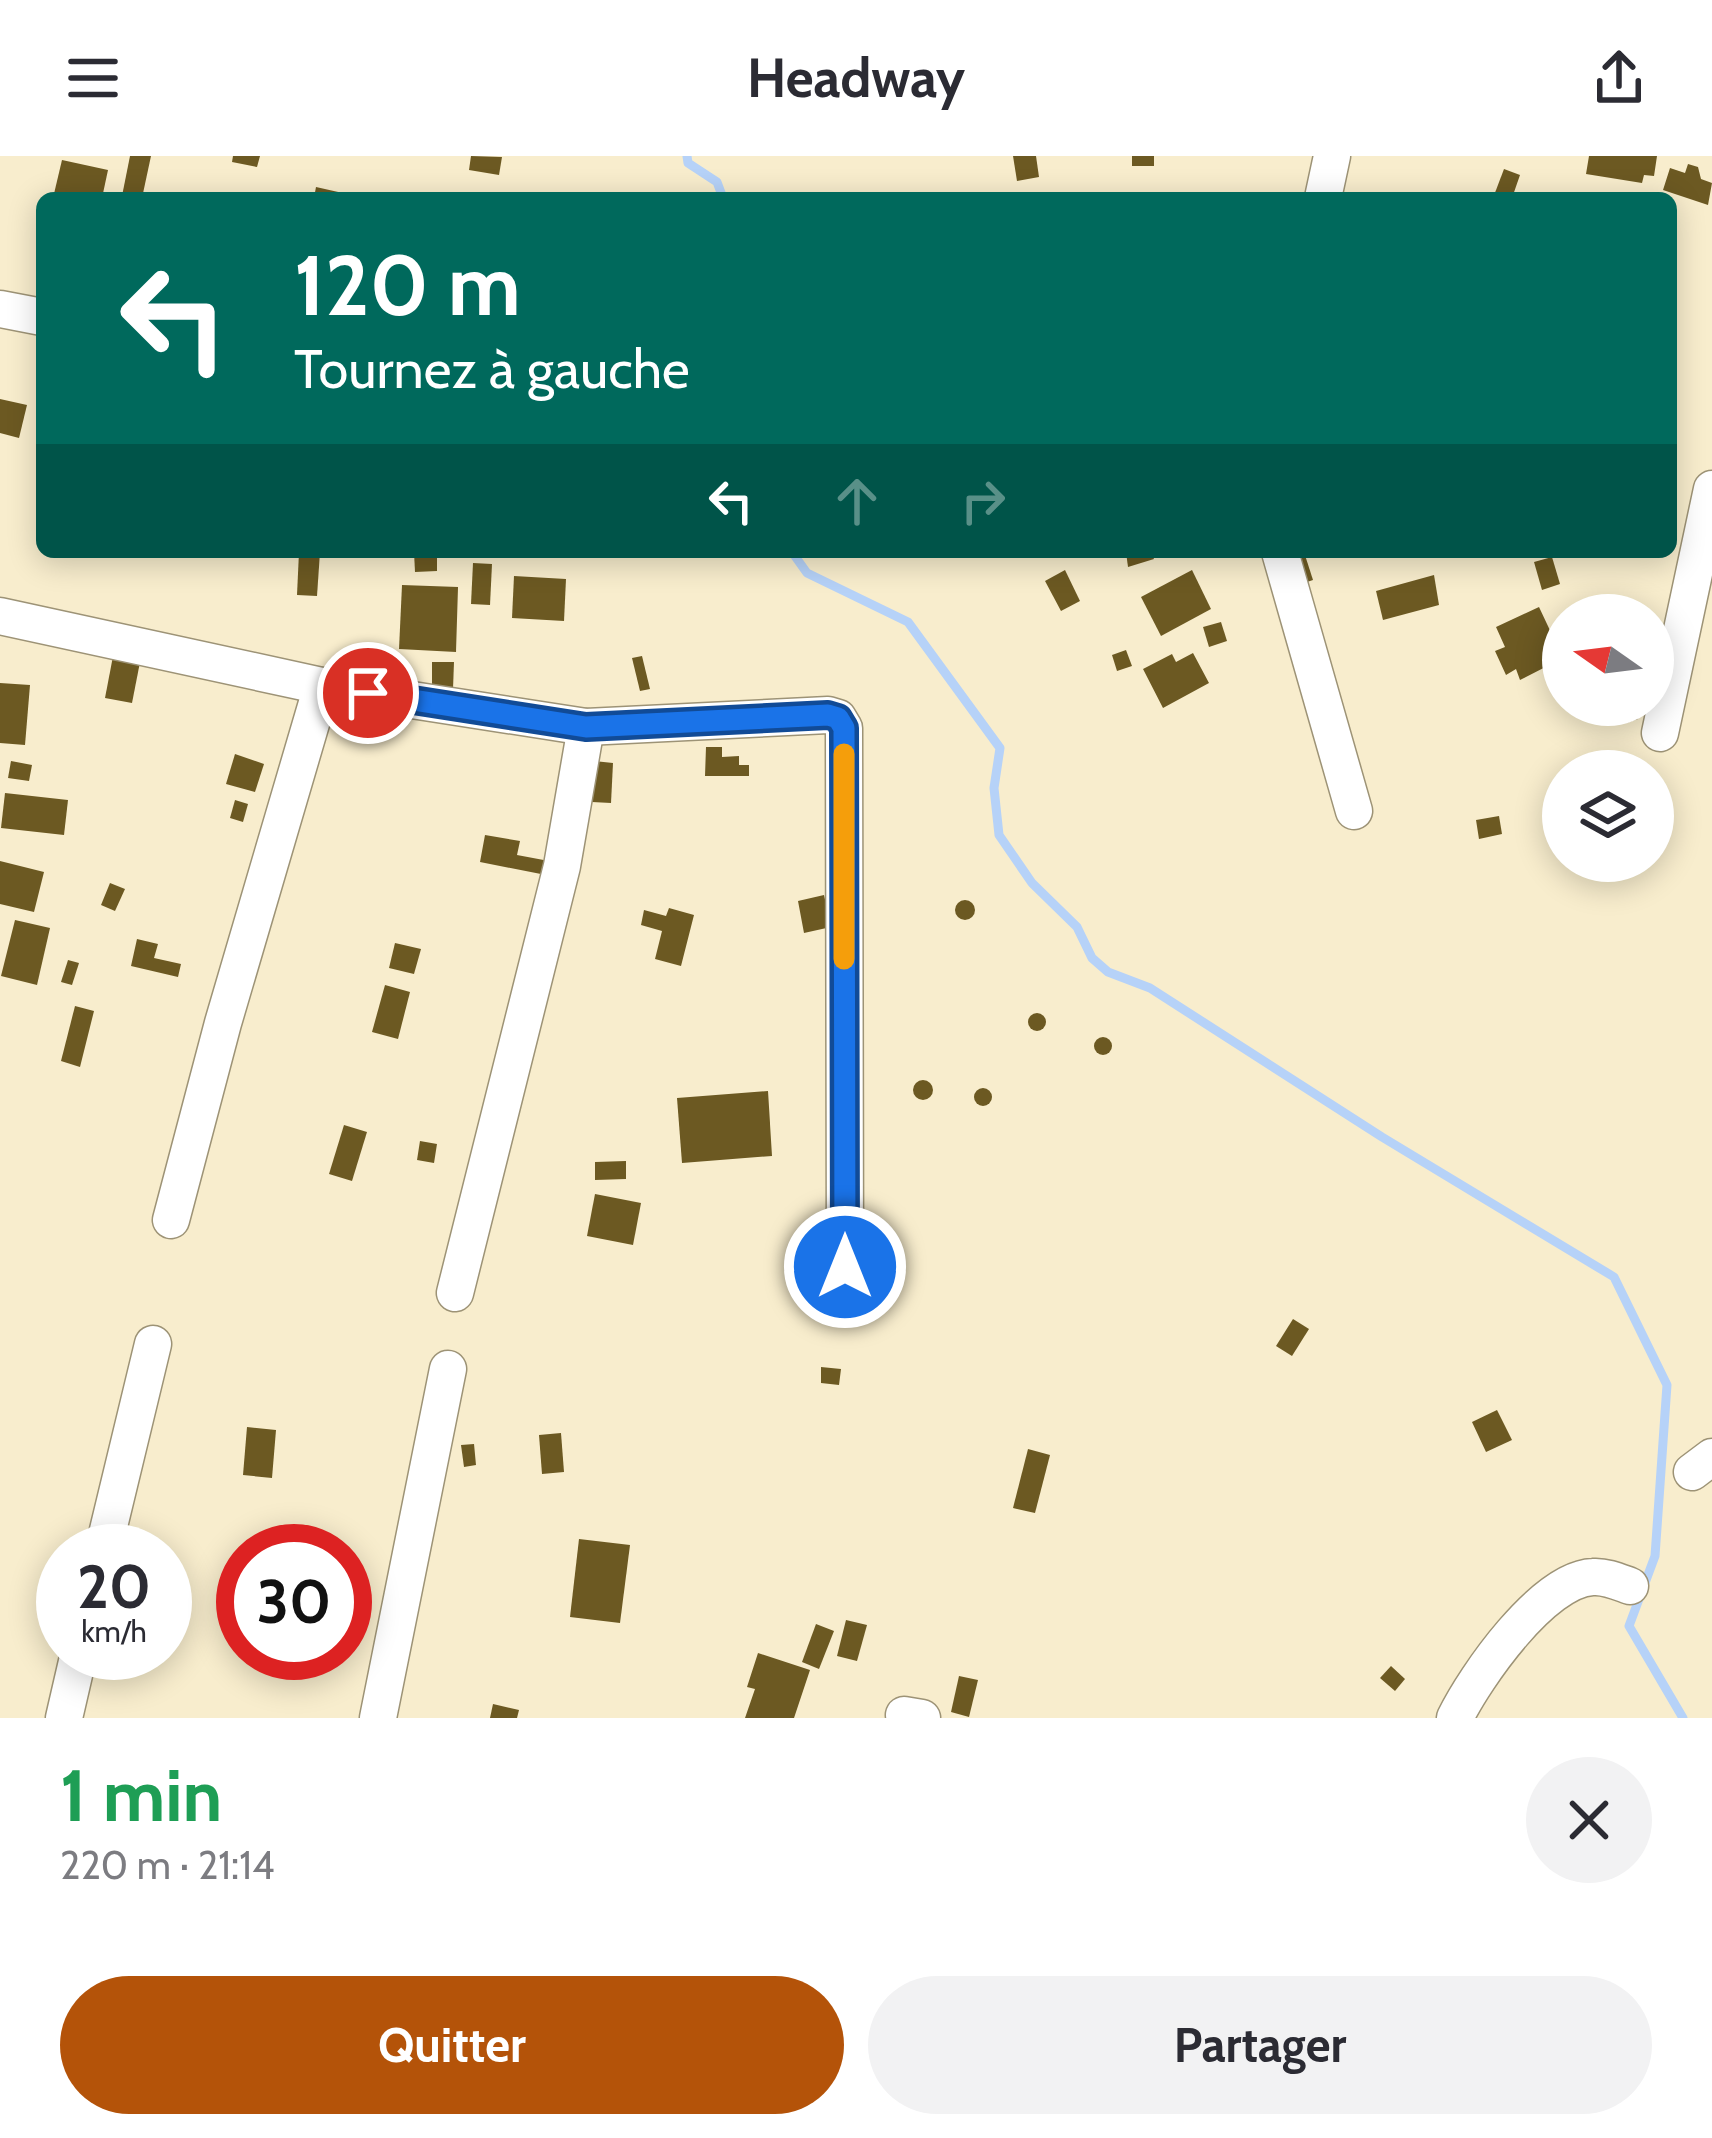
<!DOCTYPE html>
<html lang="fr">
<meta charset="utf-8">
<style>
:root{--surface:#fff;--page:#f2f2f3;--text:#2b2b33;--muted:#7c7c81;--accent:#b45309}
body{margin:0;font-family:Cabin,sans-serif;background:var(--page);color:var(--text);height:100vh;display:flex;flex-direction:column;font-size:45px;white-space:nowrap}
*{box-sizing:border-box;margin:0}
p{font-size:39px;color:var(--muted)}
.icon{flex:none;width:66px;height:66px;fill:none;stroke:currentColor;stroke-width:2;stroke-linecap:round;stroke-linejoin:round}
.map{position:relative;height:1562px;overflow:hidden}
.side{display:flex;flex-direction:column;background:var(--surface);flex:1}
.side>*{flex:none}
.guide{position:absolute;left:36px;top:36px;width:1641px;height:366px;border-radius:18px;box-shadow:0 6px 30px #0003;background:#00695c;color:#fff;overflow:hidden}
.needle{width:78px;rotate:284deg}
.tools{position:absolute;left:1542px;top:438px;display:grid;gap:24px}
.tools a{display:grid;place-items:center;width:132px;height:132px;border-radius:50%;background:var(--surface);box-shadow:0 6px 30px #0003;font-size:60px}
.speed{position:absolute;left:36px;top:1368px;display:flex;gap:24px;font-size:60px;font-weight:700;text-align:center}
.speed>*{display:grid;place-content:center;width:156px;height:156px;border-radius:50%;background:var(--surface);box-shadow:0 6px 30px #0003;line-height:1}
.speed small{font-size:30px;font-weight:400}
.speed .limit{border:18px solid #d22;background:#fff;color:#111}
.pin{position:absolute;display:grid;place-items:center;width:102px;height:102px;color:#fff;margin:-51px;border:6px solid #fff;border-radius:50%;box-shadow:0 3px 12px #0007}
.me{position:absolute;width:132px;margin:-66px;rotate:0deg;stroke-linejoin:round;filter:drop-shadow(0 0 9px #0008)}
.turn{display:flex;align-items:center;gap:42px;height:252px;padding:0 60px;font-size:54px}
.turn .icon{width:156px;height:156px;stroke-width:2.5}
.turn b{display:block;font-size:84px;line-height:102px}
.lanes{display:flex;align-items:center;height:114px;padding:0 60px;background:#0003;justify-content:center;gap:60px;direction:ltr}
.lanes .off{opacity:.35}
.round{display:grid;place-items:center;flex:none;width:126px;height:126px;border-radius:63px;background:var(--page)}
.summary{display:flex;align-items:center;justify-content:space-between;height:204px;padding:0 60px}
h1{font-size:72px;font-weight:700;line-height:90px;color:#1e9e55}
.primary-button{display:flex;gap:24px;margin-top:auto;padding:24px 60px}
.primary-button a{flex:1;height:138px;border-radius:72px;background:var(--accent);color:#fff;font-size:48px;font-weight:700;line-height:138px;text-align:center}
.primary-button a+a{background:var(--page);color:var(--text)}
header{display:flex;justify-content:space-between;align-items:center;height:156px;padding:0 60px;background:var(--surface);font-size:54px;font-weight:700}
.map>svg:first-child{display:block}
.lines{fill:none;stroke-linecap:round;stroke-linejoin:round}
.stream{stroke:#b6d2f8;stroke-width:9}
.building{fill:#6c5922}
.minor-casing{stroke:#9d9376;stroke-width:39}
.minor{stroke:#fff;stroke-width:36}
.route-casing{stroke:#114b97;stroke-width:30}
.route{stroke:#1a73e8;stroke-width:21}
.slow{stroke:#f59e0b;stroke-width:21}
</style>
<header><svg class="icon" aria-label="menu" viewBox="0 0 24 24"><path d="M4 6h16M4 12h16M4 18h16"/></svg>Headway<svg class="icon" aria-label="share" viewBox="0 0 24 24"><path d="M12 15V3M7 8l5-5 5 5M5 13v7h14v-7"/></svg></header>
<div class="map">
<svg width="1712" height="1562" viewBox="0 0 1712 1562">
<rect width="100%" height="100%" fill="#f8edcd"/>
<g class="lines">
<g class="stream">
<path d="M 687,0 L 688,7 L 717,26 L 723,42"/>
<path d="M 792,396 L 807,417 L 908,466 L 1000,592 L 994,632 L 999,679 L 1032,727 L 1077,771 L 1092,802 L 1108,816 L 1150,832 L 1382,981 L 1614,1121 L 1667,1229 L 1655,1400 L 1629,1470 L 1683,1562"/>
</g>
</g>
<g class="building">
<path d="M 130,0 L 151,0 L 142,42 L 122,40 Z"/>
<path d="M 233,0 L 260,0 L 257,11 L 232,6 Z"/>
<path d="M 471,0 L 502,1 L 499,19 L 469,14 Z"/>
<path d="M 1013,0 L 1036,0 L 1039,21 L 1017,25 Z"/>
<rect x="1132" y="0" width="22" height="10"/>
<path d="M 1589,0 L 1657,0 L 1654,20 L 1644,19 L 1642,27 L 1586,18 Z"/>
<path d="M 62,4 L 108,14 L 102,42 L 53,42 Z"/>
<path d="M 1688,8 L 1698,11 L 1701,23 L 1712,27 L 1708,49 L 1663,34 L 1670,12 L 1685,17 Z"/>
<path d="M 1504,13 L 1520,19 L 1512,42 L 1493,42 Z"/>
<path d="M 316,31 L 356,40 L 355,42 L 314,42 Z"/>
<path d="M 0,243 L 27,249 L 19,282 L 0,277 Z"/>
<path d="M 299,396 L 320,396 L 317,440 L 297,439 Z"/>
<path d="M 414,396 L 437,396 L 437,415 L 415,416 Z"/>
<path d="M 1126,396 L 1151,396 L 1154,403 L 1128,411 Z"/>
<path d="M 1285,396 L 1304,396 L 1313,424 L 1295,430 Z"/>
<path d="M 1552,401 L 1560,428 L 1542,434 L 1534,406 Z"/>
<path d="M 473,407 L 492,408 L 490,449 L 471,448 Z"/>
<path d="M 1065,414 L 1080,445 L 1061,455 L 1045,425 Z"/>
<path d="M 1192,414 L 1211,453 L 1161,480 L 1141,441 Z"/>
<path d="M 1434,419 L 1439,449 L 1383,464 L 1376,435 Z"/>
<path d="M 514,420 L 566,423 L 564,465 L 512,462 Z"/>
<path d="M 402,429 L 458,431 L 456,496 L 399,493 Z"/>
<path d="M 1539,451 L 1563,502 L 1520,524 L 1516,513 L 1506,519 L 1495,495 L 1505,491 L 1496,471 Z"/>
<path d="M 1221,466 L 1227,485 L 1209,491 L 1203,471 Z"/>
<path d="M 1126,494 L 1132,510 L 1117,515 L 1112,499 Z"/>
<path d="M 114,495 L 141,501 L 132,547 L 105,542 Z"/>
<path d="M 1193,497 L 1209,527 L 1163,552 L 1143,513 L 1172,498 L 1176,506 Z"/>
<path d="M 642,500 L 650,533 L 640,535 L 632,502 Z"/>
<path d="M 432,506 L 454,506 L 453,533 L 432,532 Z"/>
<path d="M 0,527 L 30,529 L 25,589 L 0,587 Z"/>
<path d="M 1626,551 L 1639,551 L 1638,563 L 1626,567 Z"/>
<path d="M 706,591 L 722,591 L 722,601 L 739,600 L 739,609 L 749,609 L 749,620 L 705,620 Z"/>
<path d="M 235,598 L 264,608 L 255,636 L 226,628 Z"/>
<path d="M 11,605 L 32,609 L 29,625 L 8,622 Z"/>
<path d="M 594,605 L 613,607 L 611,647 L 592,646 Z"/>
<path d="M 5,637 L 68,644 L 64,679 L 1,672 Z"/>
<path d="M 235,644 L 248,648 L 243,666 L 230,662 Z"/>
<path d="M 1499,660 L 1502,678 L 1479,683 L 1476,664 Z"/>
<path d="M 485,679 L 520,685 L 517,699 L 549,705 L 546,719 L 480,706 Z"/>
<path d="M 0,705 L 44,716 L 34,756 L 0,748 Z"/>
<path d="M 110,727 L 125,733 L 115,755 L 101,749 Z"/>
<path d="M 824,739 L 831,771 L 804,777 L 798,745 Z"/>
<circle cx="965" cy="754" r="10"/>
<path d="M 669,752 L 694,759 L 681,810 L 655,803 L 662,775 L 641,769 L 644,754 L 666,760 Z"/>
<path d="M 15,764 L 50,772 L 37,829 L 1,820 Z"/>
<path d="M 137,783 L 158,788 L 154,802 L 181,808 L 178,821 L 131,810 Z"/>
<path d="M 395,787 L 421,793 L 414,818 L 389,812 Z"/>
<path d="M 68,804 L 79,807 L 72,829 L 61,826 Z"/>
<path d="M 385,829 L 410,836 L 398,883 L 372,876 Z"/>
<path d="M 75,850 L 94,855 L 80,911 L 61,905 Z"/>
<circle cx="1037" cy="866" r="9"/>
<circle cx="1103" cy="890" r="9"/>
<circle cx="923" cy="934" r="10"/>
<circle cx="983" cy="941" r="9"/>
<path d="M 768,935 L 772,1000 L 682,1007 L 677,942 Z"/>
<path d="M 344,969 L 367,976 L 352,1025 L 329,1018 Z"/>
<path d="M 420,985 L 437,988 L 434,1007 L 417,1004 Z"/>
<path d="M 626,1005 L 626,1023 L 595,1024 L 595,1006 Z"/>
<path d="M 595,1038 L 641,1047 L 633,1089 L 587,1080 Z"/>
<path d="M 1293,1163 L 1309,1173 L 1292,1200 L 1276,1190 Z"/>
<path d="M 821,1211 L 841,1213 L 839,1229 L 821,1227 Z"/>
<path d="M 1497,1254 L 1512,1284 L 1486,1296 L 1472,1266 Z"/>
<path d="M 247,1271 L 276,1274 L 272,1322 L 243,1319 Z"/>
<path d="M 561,1277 L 564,1316 L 542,1318 L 539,1279 Z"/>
<path d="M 474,1288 L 476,1309 L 464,1311 L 461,1289 Z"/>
<path d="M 1028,1293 L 1050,1299 L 1035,1357 L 1013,1352 Z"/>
<path d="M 579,1383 L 630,1389 L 620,1467 L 570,1461 Z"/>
<path d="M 846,1464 L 867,1469 L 857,1505 L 837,1500 Z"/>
<path d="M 816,1468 L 834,1475 L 819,1513 L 802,1506 Z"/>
<path d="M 758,1497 L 810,1514 L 794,1562 L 745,1562 L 755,1533 L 747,1531 Z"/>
<path d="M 1391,1510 L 1405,1523 L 1395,1535 L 1380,1522 Z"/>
<path d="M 959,1520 L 978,1524 L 969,1561 L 951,1556 Z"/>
<path d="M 493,1548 L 519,1554 L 517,1562 L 490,1562 Z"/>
</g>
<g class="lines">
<defs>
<g id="minor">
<path d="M 1323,42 L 1332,0"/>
<path d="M 0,153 L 42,161"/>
<path d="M 1280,396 L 1354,655"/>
<path d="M 0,460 L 322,530 L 586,571 L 828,559 L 838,562 L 844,572 L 845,1110"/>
<path d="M 1660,577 L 1712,333"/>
<path d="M 171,1064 L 223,867 L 322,530"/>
<path d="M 455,1137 L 562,710 L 586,571"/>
<path d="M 1692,1316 L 1712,1301"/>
<path d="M 103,1395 L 153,1188"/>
<path d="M 904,1559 L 922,1562"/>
<path d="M 64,1562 L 79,1497"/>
<path d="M 378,1562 L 448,1213"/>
<path d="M 1455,1562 C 1475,1521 1543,1423 1593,1421 C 1606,1420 1619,1426 1630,1430"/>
</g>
</defs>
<use href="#minor" class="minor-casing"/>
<use href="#minor" class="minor"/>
</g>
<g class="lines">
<defs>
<path id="route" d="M 368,537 L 586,571 L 828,559 L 838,562 L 844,572 L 845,1111"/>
</defs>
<use href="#route" class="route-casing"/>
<use href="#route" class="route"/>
<path class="slow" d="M 844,598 L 844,803"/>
</g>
</svg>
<div class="tools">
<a><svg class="needle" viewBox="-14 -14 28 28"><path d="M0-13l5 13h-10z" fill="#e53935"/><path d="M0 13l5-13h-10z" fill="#7c7c81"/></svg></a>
<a><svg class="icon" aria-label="layers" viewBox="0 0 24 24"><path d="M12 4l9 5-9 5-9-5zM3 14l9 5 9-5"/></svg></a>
</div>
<div class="speed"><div>20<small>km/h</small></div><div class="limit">30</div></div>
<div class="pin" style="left:368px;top:537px;background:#d93025"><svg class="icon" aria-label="arrive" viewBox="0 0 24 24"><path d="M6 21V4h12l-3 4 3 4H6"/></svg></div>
<svg class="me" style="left:845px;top:1111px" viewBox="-20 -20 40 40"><circle r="17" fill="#1a73e8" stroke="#fff" stroke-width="3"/><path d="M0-11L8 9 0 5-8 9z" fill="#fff"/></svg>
<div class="guide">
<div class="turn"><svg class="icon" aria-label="left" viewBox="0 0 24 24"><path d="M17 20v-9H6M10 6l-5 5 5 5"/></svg><div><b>120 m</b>Tournez à gauche</div></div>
<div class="lanes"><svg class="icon" aria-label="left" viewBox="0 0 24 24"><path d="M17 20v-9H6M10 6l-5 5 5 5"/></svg><svg class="icon off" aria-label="ahead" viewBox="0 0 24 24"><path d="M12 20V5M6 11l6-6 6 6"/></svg><svg class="icon off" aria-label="right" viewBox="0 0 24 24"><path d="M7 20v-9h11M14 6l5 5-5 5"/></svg></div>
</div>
</div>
<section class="side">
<div class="summary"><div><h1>1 min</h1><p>220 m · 21:14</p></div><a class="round"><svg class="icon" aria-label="close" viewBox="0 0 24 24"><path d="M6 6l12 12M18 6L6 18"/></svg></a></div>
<div class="primary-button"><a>Quitter</a><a>Partager</a></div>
</section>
